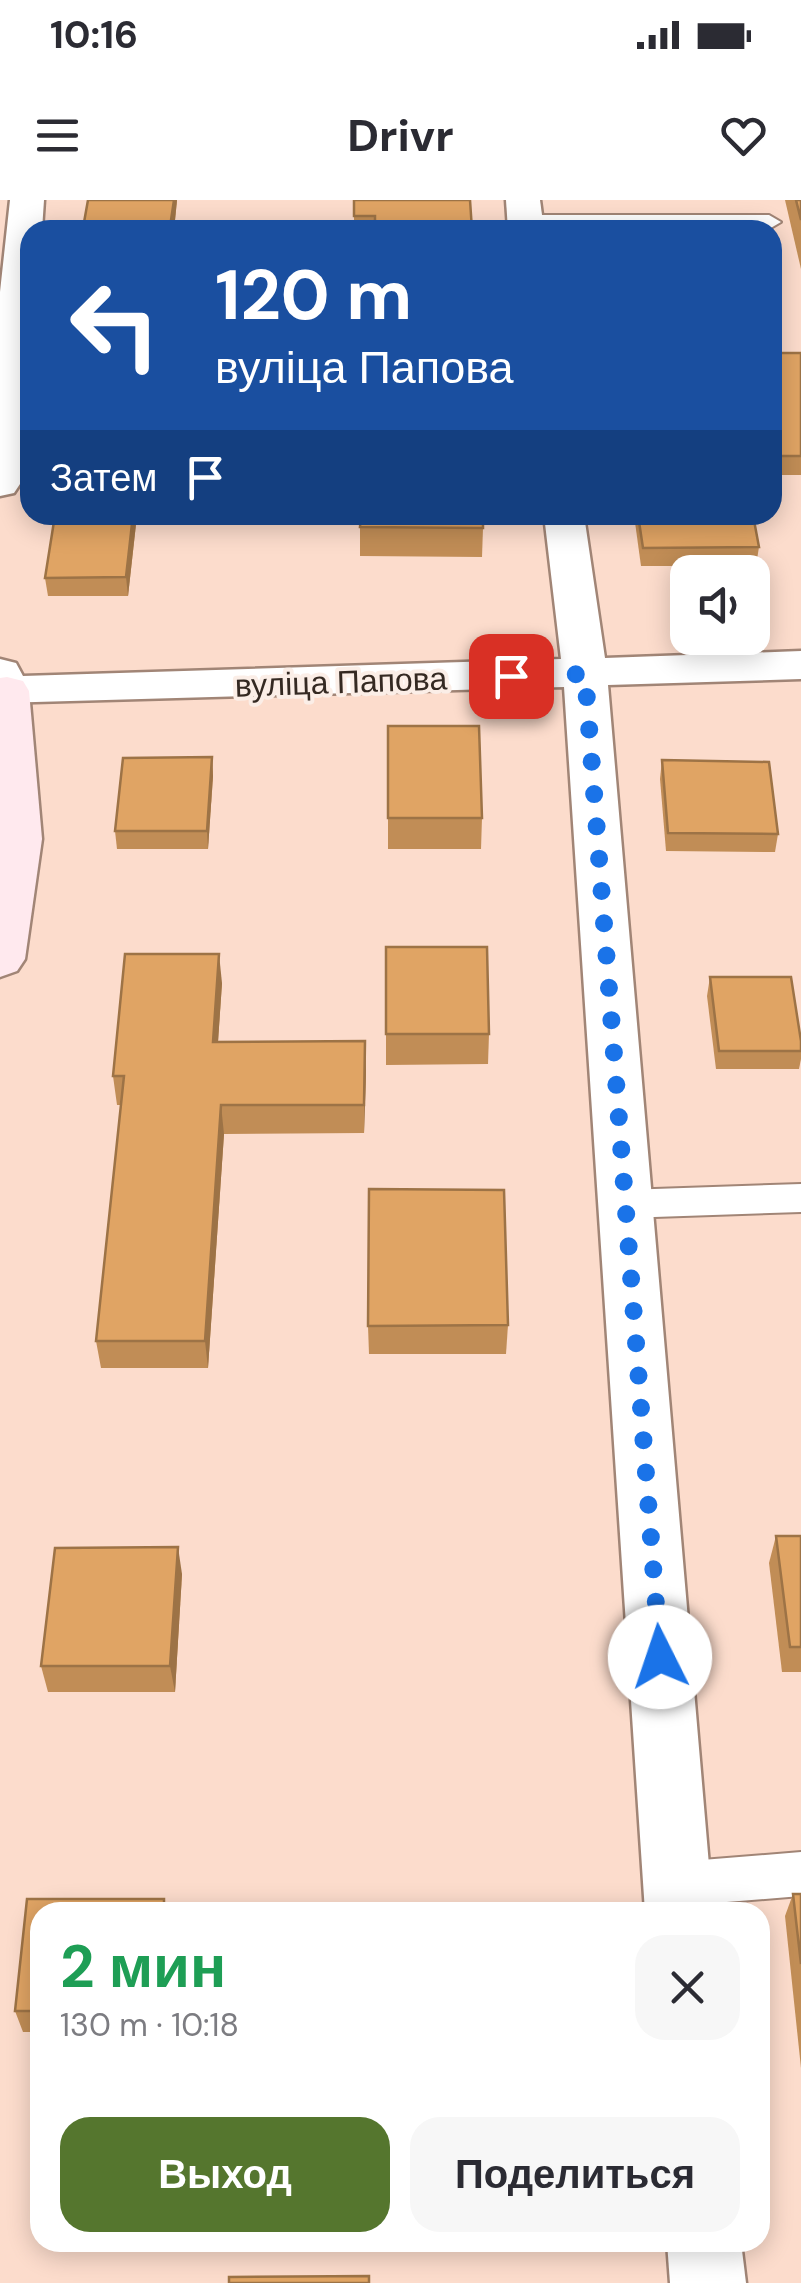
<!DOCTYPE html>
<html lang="ru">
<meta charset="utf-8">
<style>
:root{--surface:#fff;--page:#f7f7f7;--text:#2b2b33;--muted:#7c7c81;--accent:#55762e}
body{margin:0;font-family:"DM Sans",sans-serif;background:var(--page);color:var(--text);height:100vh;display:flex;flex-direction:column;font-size:38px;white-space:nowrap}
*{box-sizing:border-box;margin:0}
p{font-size:32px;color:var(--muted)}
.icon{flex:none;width:55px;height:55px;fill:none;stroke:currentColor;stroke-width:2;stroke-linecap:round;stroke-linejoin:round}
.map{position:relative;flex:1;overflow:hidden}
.side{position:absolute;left:30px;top:1702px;width:740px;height:350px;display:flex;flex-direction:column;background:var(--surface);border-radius:30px;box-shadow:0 5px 25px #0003}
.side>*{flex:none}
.hud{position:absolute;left:20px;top:20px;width:762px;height:305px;border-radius:30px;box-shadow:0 5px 25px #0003;background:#1a4fa0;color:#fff;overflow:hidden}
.controls{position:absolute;left:670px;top:355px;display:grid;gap:20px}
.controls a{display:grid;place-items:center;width:100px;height:100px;border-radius:20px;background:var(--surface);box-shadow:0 5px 25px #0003;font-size:50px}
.pin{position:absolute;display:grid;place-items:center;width:85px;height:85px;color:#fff;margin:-42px;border-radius:20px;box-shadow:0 5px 15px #0006}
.me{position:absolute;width:110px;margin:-55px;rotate:356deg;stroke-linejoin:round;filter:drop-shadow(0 0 8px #0008)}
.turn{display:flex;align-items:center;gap:35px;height:210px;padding:0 30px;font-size:45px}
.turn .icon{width:130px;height:130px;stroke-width:2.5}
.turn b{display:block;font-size:70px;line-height:85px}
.then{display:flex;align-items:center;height:95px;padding:0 30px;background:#0003;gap:20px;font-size:38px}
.round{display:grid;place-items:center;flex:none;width:105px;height:105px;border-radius:30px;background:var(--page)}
.overview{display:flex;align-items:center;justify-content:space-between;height:170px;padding:0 30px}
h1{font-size:60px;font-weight:700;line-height:75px;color:#1e9e55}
.cta{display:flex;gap:20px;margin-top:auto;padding:20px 30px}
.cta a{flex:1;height:115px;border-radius:30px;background:var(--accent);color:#fff;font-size:40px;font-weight:700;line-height:115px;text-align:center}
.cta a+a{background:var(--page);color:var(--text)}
.status{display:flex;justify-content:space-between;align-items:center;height:70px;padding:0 50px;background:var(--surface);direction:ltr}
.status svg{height:28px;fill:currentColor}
header{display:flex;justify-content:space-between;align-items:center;height:130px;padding:0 30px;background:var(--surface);font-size:45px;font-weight:700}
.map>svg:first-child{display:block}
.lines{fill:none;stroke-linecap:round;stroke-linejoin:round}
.lane-casing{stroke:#a18576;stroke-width:4}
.street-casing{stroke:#a18576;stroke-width:5}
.secondary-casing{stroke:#a18576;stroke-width:5}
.lane{fill:#fff;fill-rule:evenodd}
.street{fill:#fff;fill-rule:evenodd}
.secondary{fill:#ffe9ee;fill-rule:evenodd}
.wall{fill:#c18d56}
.shaded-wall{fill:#9d7346}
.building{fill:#e0a464;stroke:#9d7346;stroke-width:2.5}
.route{stroke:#1a73e8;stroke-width:18;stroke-dasharray:0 32.4}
.labels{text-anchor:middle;stroke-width:8;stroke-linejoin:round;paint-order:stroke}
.street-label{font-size:32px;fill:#342922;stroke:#fbeee7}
</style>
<div class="status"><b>10:16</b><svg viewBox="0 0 49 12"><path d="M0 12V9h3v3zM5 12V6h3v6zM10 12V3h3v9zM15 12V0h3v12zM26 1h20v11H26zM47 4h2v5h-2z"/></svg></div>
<header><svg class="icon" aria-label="menu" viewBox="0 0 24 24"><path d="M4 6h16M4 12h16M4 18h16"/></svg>Drivr<svg class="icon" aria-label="heart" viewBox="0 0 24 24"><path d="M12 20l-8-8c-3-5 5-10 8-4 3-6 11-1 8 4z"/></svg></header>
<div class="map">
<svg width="801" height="2083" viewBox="0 0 801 2083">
<rect width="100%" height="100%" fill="#fcdccc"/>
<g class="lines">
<defs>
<g id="lane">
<path d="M 525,15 L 769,15 L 781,22 L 769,29 L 517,27 L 513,22 Z"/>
<path d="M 801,984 L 801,1012 L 625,1018 L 612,1014 L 606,1004 L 612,994 L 625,990 Z"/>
<path d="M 801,1652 L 801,1696 L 677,1706 L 661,1700 L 654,1684 L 661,1668 L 677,1662 Z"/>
</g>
<g id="street">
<path d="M 10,0 L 44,0 L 42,30 L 30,30 L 30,168 L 20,284 L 14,293 L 0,296 L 0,92 Z"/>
<path d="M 506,0 L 540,0 L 544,30 L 508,30 Z"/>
<path d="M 544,315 L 584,315 L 605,458 L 801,451 L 801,479 L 608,485 L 713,1712 L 645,1712 L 564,487 L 0,503 L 0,459 L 16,463 L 23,476 L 561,459 Z"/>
<path d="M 667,2042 L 741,2042 L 746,2083 L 670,2083 Z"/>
</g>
<path id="secondary" d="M 7,477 L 23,481 L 29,491 L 42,639 L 25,759 L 17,771 L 0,777 L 0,478 Z"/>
</defs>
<use href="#lane" class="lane-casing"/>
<use href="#street" class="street-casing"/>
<use href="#secondary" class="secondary-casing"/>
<use href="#lane" class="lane"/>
<use href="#street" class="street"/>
<use href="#secondary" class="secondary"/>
</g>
<g class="wall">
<path d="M 177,0 L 174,30 L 83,30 L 83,28 Z"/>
<path d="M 354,0 L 472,30 L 354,30 Z"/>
<path d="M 785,0 L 801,0 L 801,69 Z"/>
<rect x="772" y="153" width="29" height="122"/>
<path d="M 137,315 L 128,396 L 48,396 L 45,378 Z"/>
<path d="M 634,315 L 753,315 L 759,347 L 756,366 L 641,366 Z"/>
<path d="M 360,327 L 483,328 L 482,357 L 360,356 Z"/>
<path d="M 388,526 L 482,618 L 481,649 L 388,649 Z"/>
<path d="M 212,557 L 213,576 L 208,649 L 117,649 L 115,631 Z"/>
<path d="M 662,560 L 778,634 L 775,652 L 666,651 L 660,579 Z"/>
<path d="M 386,747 L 489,834 L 488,864 L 386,865 Z"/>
<path d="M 710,777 L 801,841 L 801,859 L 799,869 L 716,869 L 707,796 Z"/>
<path d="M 222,783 L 218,842 L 366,870 L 364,933 L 224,934 L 208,1168 L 101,1168 L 96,1141 L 121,905 L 117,905 L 113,876 Z"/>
<path d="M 508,1125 L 506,1154 L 369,1154 L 368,1126 Z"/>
<path d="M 776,1336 L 801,1336 L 801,1472 L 782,1472 L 769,1363 Z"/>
<path d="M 182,1374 L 175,1492 L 48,1492 L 41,1466 Z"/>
<path d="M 793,1694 L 801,1694 L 801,1868 L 785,1716 Z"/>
<path d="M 27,1699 L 164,1699 L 167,1712 L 40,1712 L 40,1832 L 23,1832 L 15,1811 Z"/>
</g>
<g class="shaded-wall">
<path d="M 174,0 L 177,0 L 174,30 L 171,30 Z"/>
<path d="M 133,315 L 137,315 L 128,396 L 126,377 Z"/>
<path d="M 212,557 L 213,576 L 208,649 L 207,631 Z"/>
<path d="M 219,754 L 222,783 L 216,871 L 213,842 Z"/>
<path d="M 365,841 L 366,870 L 364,933 L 364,905 Z"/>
<path d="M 221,905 L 224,934 L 208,1168 L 205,1141 Z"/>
<path d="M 178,1347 L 182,1374 L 175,1492 L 170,1466 Z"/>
</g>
<g class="building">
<path d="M 88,0 L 174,0 L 170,27 L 83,28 Z"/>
<path d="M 354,0 L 470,0 L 472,30 L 375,30 L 375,16 L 354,16 Z"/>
<path d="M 796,0 L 801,0 L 801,20 Z"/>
<rect x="772" y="153" width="29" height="103"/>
<path d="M 55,315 L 133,315 L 126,377 L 45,378 Z"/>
<path d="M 361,315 L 483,315 L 483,328 L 360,327 Z"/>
<path d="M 638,315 L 753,315 L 759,347 L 643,348 Z"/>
<path d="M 388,526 L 479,526 L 482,618 L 388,618 Z"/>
<path d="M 212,557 L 207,631 L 115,631 L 123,558 Z"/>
<path d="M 662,560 L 769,562 L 778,634 L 668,633 Z"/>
<path d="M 386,747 L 487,747 L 489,834 L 386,834 Z"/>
<path d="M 125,754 L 219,754 L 213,842 L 365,841 L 364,905 L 221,905 L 205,1141 L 96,1141 L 124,876 L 113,876 Z"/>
<path d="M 710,777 L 791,777 L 801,841 L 801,851 L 719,851 Z"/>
<path d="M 369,989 L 504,990 L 508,1125 L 368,1126 Z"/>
<path d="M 776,1336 L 801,1336 L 801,1447 L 790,1447 Z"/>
<path d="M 178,1347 L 170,1466 L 41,1466 L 55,1348 Z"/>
<path d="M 793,1694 L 801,1694 L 801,1764 Z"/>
<path d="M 27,1699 L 164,1699 L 164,1712 L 40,1712 L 40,1811 L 15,1811 Z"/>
<path d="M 369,2076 L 369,2083 L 229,2083 L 229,2077 Z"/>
</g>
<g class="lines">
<path class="route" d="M 511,476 L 585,474 L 660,1457"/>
</g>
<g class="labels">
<g class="street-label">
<text transform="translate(341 482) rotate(-2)" y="11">вуліца Папова</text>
</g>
</g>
</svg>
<div class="controls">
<a><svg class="icon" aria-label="sound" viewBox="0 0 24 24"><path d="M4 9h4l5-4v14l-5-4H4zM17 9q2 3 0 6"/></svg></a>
</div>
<div class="pin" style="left:511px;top:476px;background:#d93025"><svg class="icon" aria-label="arrive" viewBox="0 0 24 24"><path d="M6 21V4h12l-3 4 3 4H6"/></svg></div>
<svg class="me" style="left:660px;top:1457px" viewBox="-20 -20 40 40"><circle r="19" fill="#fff"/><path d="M0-13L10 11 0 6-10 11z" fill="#1a73e8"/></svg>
<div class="hud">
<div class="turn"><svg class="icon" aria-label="left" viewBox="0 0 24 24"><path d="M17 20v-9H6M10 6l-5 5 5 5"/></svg><div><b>120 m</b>вуліца Папова</div></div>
<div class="then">Затем<svg class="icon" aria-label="arrive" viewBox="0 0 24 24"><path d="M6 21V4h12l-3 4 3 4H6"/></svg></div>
</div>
<section class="side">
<div class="overview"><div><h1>2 мин</h1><p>130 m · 10:18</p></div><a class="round"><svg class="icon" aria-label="close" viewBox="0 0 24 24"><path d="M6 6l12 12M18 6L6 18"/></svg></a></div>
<div class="cta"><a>Выход</a><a>Поделиться</a></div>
</section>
</div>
